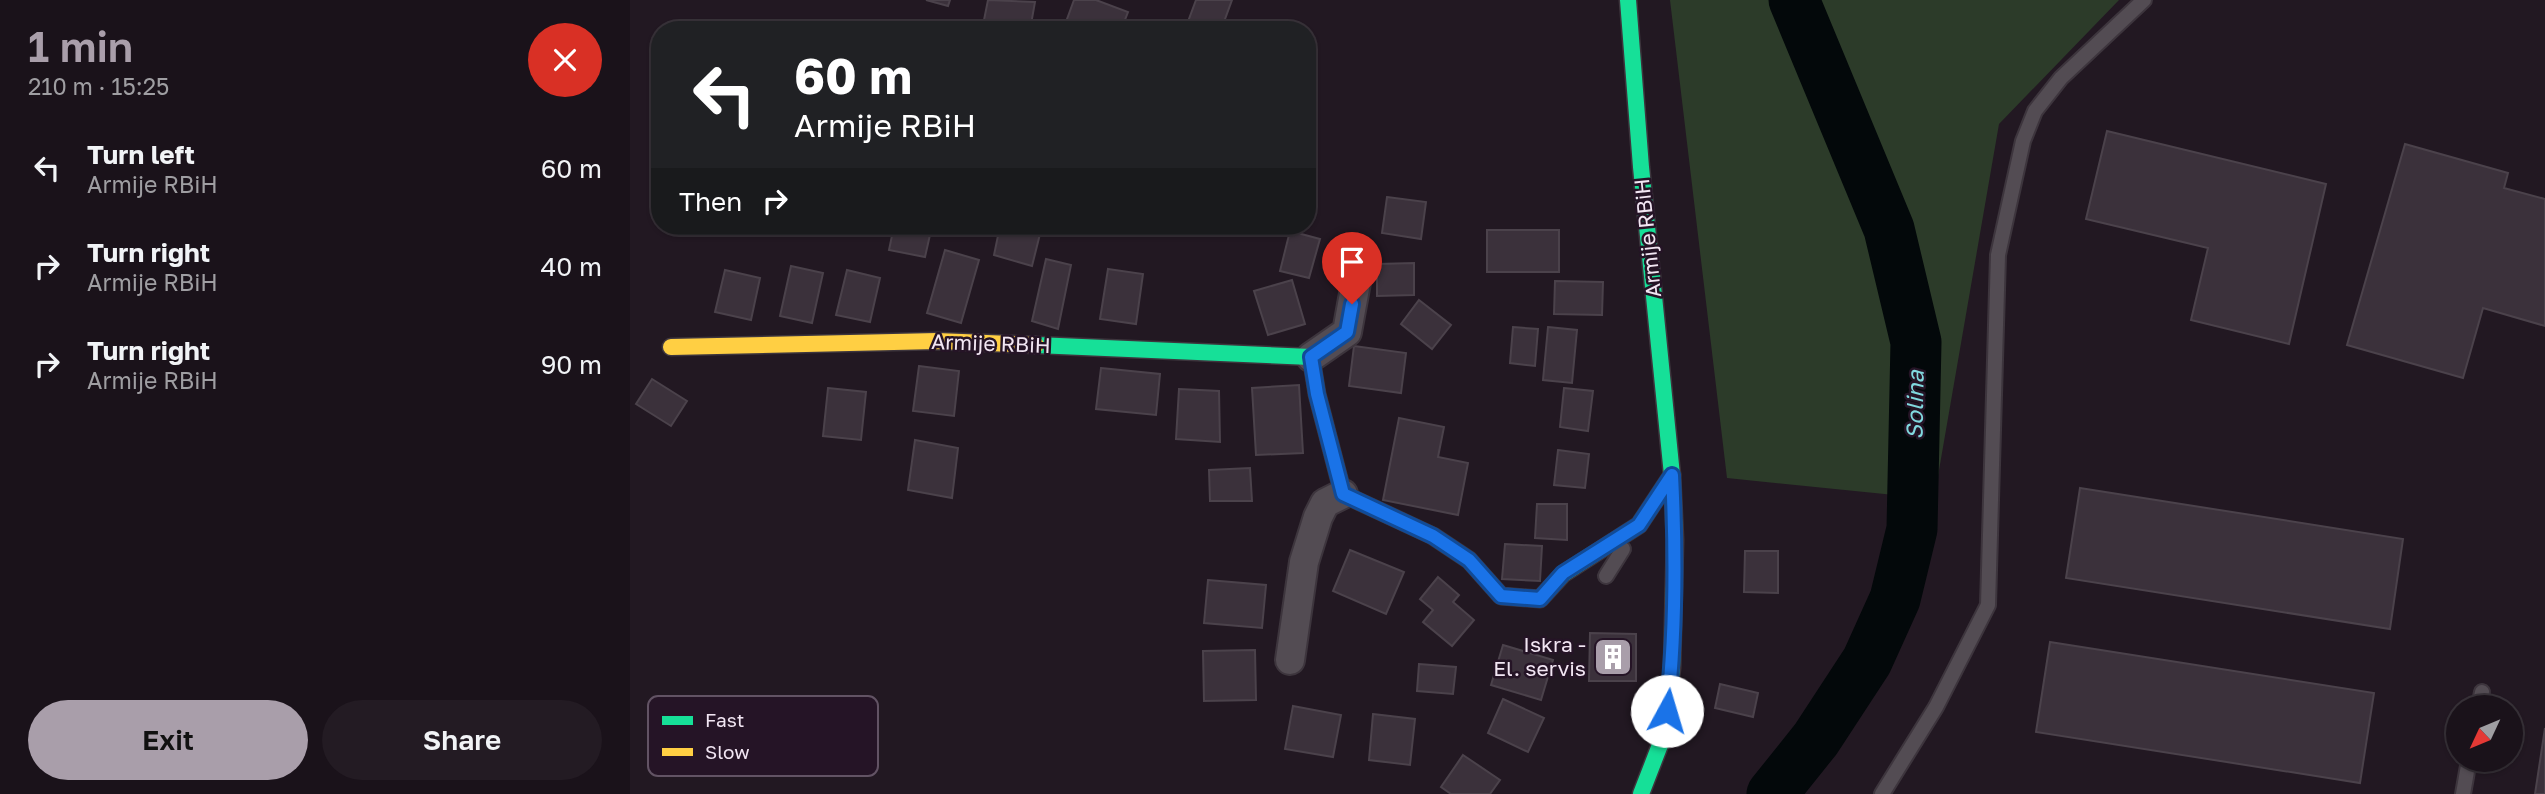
<!DOCTYPE html>
<meta charset="utf-8">
<style>
:root{--surface:#1a121a;--page:#231b23;--text:#f1f3f6;--muted:#9f9ea2;--line:#383239;--accent:#a99eaa}
body{margin:0;font-family:"Golos Text",sans-serif;background:var(--page);color:var(--text);height:100vh;display:flex;flex-direction:column;font-size:26px;white-space:nowrap}
*{box-sizing:border-box;margin:0}
p{font-size:23px;color:var(--muted)}
.icon{flex:none;width:38px;height:38px;fill:none;stroke:currentColor;stroke-width:2;stroke-linecap:round;stroke-linejoin:round}
.map{position:relative;flex:1;overflow:hidden}
.panel{display:flex;flex-direction:column;background:var(--surface);width:630px}
.panel>*{flex:none}
.top-card{position:absolute;left:21px;top:21px;width:665px;height:214px;border-radius:28px;box-shadow:0 2px 5px #0004,0 0 0 2px var(--line);background:#202124;color:#fff;overflow:hidden}
.needle{width:46px;rotate:226deg}
.controls{position:absolute;left:1816px;top:695px;display:grid;gap:14px}
.controls a{display:grid;place-items:center;width:77px;height:77px;border-radius:50%;background:var(--surface);box-shadow:0 2px 5px #0004,0 0 0 2px var(--line);font-size:35px}
.pin{position:absolute;display:grid;place-items:center;width:60px;height:60px;color:#fff;margin:-72px -30px;border-radius:50% 50% 50% 0;rotate:-45deg;box-shadow:0 0 7px #0007}
.pin .icon{rotate:45deg}
.me{position:absolute;width:77px;margin:-38px;rotate:6deg;stroke-linejoin:round;filter:drop-shadow(0 0 5px #0008)}
.turn{display:flex;align-items:center;gap:24px;height:147px;padding:0 28px;font-size:32px}
.turn .icon{width:91px;height:91px;stroke-width:2.5}
.turn b{display:block;font-size:49px;line-height:60px}
.then{display:flex;align-items:center;height:66px;padding:0 28px;background:#0003;gap:14px;font-size:26px}
.round{display:grid;place-items:center;flex:none;width:74px;height:74px;border-radius:37px;background:var(--page)}
.summary{display:flex;align-items:center;justify-content:space-between;height:119px;padding:0 28px}
h1{font-size:42px;font-weight:600;line-height:52px;color:var(--accent)}
.primary-button{display:flex;gap:14px;margin-top:auto;padding:14px 28px}
.primary-button a{flex:1;height:80px;border-radius:42px;background:var(--accent);color:#111;font-size:28px;font-weight:600;line-height:80px;text-align:center}
.primary-button a+a{background:var(--page);color:var(--text)}
ul{padding:0;list-style:none}
li{display:flex;align-items:center;gap:21px;height:98px;padding:0 28px}
li div{flex:1}
li b{display:block;font-size:26px}
li em{font-style:normal}
main{display:flex;flex:1;min-height:0}
.map>svg:first-child{display:block}
.green{fill:#2c3b29}
.lines{fill:none;stroke-linecap:round;stroke-linejoin:round}
.river{stroke:#03080a;stroke-width:51}
.building{fill:#3b313b;stroke:#4b424b;stroke-width:2}
.lane-casing{stroke:#3d353d;stroke-width:18}
.street-casing{stroke:#3d353d;stroke-width:32}
.fast-casing{stroke:#3d353d;stroke-width:19}
.slow-casing{stroke:#3d353d;stroke-width:19}
.lane{stroke:#534c53;stroke-width:14}
.street{stroke:#534c53;stroke-width:28}
.fast{stroke:#16e098;stroke-width:16}
.slow{stroke:#ffcf43;stroke-width:16}
.route-casing{stroke:#114b97;stroke-width:18}
.route{stroke:#1a73e8;stroke-width:12}
.labels{text-anchor:middle;stroke-width:5;stroke-linejoin:round;paint-order:stroke}
.street-label{font-size:21px;fill:#f2e6f3;stroke:#251426}
.poi-label{font-size:21px;fill:#f2e6f3;stroke:#251426;text-anchor:end}
.water-label{font-size:23px;font-style:italic;fill:#81d9df;stroke:#251426}
.key{fill:#251426;stroke:#625364;stroke-width:2}
.key-label{font-size:19px;fill:#f2e6f3}
</style>
<main>
<section class="panel">
<div class="summary"><div><h1>1 min</h1><p>210 m · 15:25</p></div><a class="round" style="background:#d93025;color:#fff"><svg class="icon" aria-label="close" viewBox="0 0 24 24"><path d="M6 6l12 12M18 6L6 18"/></svg></a></div>
<ul>
<li><svg class="icon" aria-label="left" viewBox="0 0 24 24"><path d="M17 20v-9H6M10 6l-5 5 5 5"/></svg><div><b>Turn left</b><p>Armije RBiH</p></div><em>60 m</em></li>
<li><svg class="icon" aria-label="right" viewBox="0 0 24 24"><path d="M7 20v-9h11M14 6l5 5-5 5"/></svg><div><b>Turn right</b><p>Armije RBiH</p></div><em>40 m</em></li>
<li><svg class="icon" aria-label="right" viewBox="0 0 24 24"><path d="M7 20v-9h11M14 6l5 5-5 5"/></svg><div><b>Turn right</b><p>Armije RBiH</p></div><em>90 m</em></li>
</ul>
<div class="primary-button"><a>Exit</a><a>Share</a></div>
</section>
<div class="map">
<svg width="1915" height="794" viewBox="0 0 1915 794">
<rect width="100%" height="100%" fill="#221822"/>
<path class="green" d="M 1040,0 L 1489,0 L 1369,124 L 1304,499 L 1097,478 Z"/>
<g class="lines">
<path class="river" d="M 1142,794 L 1186,739 L 1237,661 L 1265,599 L 1282,529 L 1286,342 L 1259,229 L 1164,0"/>
</g>
<g class="building">
<path d="M 296,0 L 320,0 L 318,6 Z"/>
<path d="M 358,0 L 405,2 L 400,30 L 352,30 Z"/>
<path d="M 444,0 L 466,0 L 498,12 L 491,30 L 433,30 Z"/>
<path d="M 566,0 L 602,0 L 591,30 L 564,30 L 556,27 Z"/>
<path d="M 1477,131 L 1696,184 L 1659,344 L 1561,320 L 1578,248 L 1456,219 Z"/>
<path d="M 1775,144 L 1878,173 L 1874,188 L 1915,199 L 1915,326 L 1853,308 L 1833,378 L 1717,345 Z"/>
<path d="M 757,197 L 796,202 L 791,239 L 752,233 Z"/>
<path d="M 264,226 L 302,226 L 295,257 L 259,250 Z"/>
<path d="M 370,226 L 412,226 L 402,266 L 364,255 Z"/>
<rect x="857" y="230" width="72" height="42"/>
<path d="M 660,231 L 690,239 L 679,278 L 650,271 Z"/>
<path d="M 315,250 L 349,260 L 331,323 L 297,313 Z"/>
<path d="M 416,259 L 441,265 L 428,329 L 402,321 Z"/>
<path d="M 784,263 L 784,295 L 747,296 L 747,264 Z"/>
<path d="M 161,266 L 193,273 L 182,323 L 150,316 Z"/>
<path d="M 478,269 L 513,274 L 506,324 L 470,319 Z"/>
<path d="M 95,270 L 130,278 L 121,320 L 85,312 Z"/>
<path d="M 217,270 L 250,278 L 240,322 L 206,315 Z"/>
<path d="M 662,280 L 675,324 L 638,335 L 624,291 Z"/>
<path d="M 925,281 L 973,282 L 972,315 L 924,314 Z"/>
<path d="M 789,300 L 821,325 L 802,349 L 771,324 Z"/>
<path d="M 883,327 L 908,329 L 905,366 L 880,363 Z"/>
<path d="M 918,327 L 947,330 L 942,383 L 913,380 Z"/>
<path d="M 724,346 L 776,353 L 771,393 L 719,386 Z"/>
<path d="M 289,366 L 329,371 L 324,416 L 283,411 Z"/>
<path d="M 471,368 L 530,374 L 526,415 L 466,409 Z"/>
<path d="M 22,379 L 57,401 L 41,426 L 6,404 Z"/>
<path d="M 669,385 L 673,453 L 626,455 L 622,388 Z"/>
<path d="M 198,388 L 236,392 L 231,440 L 193,436 Z"/>
<path d="M 934,388 L 963,391 L 958,431 L 930,427 Z"/>
<path d="M 549,389 L 589,391 L 590,442 L 546,439 Z"/>
<path d="M 769,418 L 814,427 L 808,457 L 838,463 L 828,515 L 753,500 Z"/>
<path d="M 285,440 L 328,448 L 322,498 L 278,490 Z"/>
<path d="M 928,450 L 959,454 L 955,488 L 924,485 Z"/>
<path d="M 620,468 L 622,501 L 580,501 L 579,470 Z"/>
<path d="M 1450,488 L 1773,539 L 1760,629 L 1436,578 Z"/>
<path d="M 907,504 L 937,504 L 937,540 L 905,538 Z"/>
<path d="M 875,544 L 912,546 L 910,581 L 872,579 Z"/>
<path d="M 720,550 L 774,572 L 756,614 L 703,591 Z"/>
<path d="M 1115,551 L 1148,551 L 1148,593 L 1114,592 Z"/>
<path d="M 808,577 L 829,595 L 823,602 L 844,620 L 822,646 L 793,622 L 803,610 L 790,599 Z"/>
<path d="M 578,580 L 636,585 L 632,628 L 574,623 Z"/>
<path d="M 960,633 L 1006,634 L 1006,681 L 959,681 Z"/>
<path d="M 1420,642 L 1744,693 L 1730,783 L 1406,732 Z"/>
<path d="M 873,645 L 923,660 L 911,700 L 861,685 Z"/>
<path d="M 625,650 L 626,700 L 574,701 L 573,651 Z"/>
<path d="M 789,664 L 826,667 L 823,694 L 787,691 Z"/>
<path d="M 1090,684 L 1128,693 L 1123,717 L 1085,708 Z"/>
<path d="M 873,699 L 914,718 L 898,752 L 858,733 Z"/>
<path d="M 663,706 L 711,715 L 703,757 L 655,749 Z"/>
<path d="M 743,714 L 785,719 L 780,765 L 739,760 Z"/>
<path d="M 1915,728 L 1915,794 L 1905,794 Z"/>
<path d="M 833,755 L 870,780 L 860,794 L 821,794 L 811,787 Z"/>
</g>
<g class="lines">
<defs>
<g id="lane">
<path d="M 976,576 L 993,549"/>
<path d="M 1849,707 L 1852,692"/>
<path d="M 1252,794 L 1306,707 L 1358,605 L 1368,255 L 1393,141 L 1405,111 L 1431,78 L 1514,0"/>
<path d="M 1833,794 L 1839,760"/>
</g>
<g id="street">
<path d="M 681,357 L 717,332 L 727,277"/>
<path d="M 660,660 L 674,562 L 688,517 L 695,503 L 713,494"/>
</g>
<g id="fast">
<path d="M 998,0 L 1011,167 L 1042,475 L 1045,540 L 1042,668 L 1035,732 L 1011,794"/>
<path d="M 406,345 L 681,357 L 687,394 L 713,494 L 803,536 L 839,560 L 871,596 L 910,599 L 933,574 L 1009,525 L 1042,475"/>
</g>
<path id="slow" d="M 41,347 L 307,341 L 406,345"/>
</defs>
<use href="#lane" class="lane-casing"/>
<use href="#street" class="street-casing"/>
<use href="#fast" class="fast-casing"/>
<use href="#slow" class="slow-casing"/>
<use href="#lane" class="lane"/>
<use href="#street" class="street"/>
<use href="#fast" class="fast"/>
<use href="#slow" class="slow"/>
</g>
<g class="lines">
<defs>
<path id="route" d="M 722,304 L 717,332 L 681,357 L 687,394 L 713,494 L 803,536 L 839,560 L 871,596 L 910,599 L 933,573 L 1009,525 L 1042,475 C 1046,554 1046,633 1037,711"/>
</defs>
<use href="#route" class="route-casing"/>
<use href="#route" class="route"/>
</g>
<defs>
<symbol id="building-square" viewBox="-11 -11 22 22"><rect x="-9" y="-9" width="18" height="18" rx="4" fill="#a99eaa" stroke="#251426"/><path d="M-4-6H4V6H1V3H-1V6H-4ZM-2.5-4.3h1.7v1.8h-1.7ZM.8-4.3h1.7v1.8H.8ZM-2.5-1h1.7V.8h-1.7ZM.8-1h1.7V.8H.8Z" fill="#fff"/></symbol>
</defs>
<g fill-rule="evenodd">
<use href="#building-square" x="961" y="635" width="44" height="44"/>
</g>
<g class="labels">
<g class="street-label">
<text transform="translate(1018 238) rotate(-96)" y="7">Armije RBiH</text>
<text transform="translate(361 344) rotate(2)" y="7">Armije RBiH</text>
</g>
<g class="poi-label">
<text x="956" y="652">Iskra -<tspan x="956" dy="24">El. servis</tspan></text>
</g>
<g class="water-label">
<text transform="translate(1285 405) rotate(-89)" y="8">Solina</text>
</g>
</g>
<rect x="18" y="696" width="230" height="80" rx="10" class="key"/>
<rect x="32" y="716" width="31" height="9" fill="#16e098"/>
<rect x="32" y="748" width="31" height="8" fill="#ffcf43"/>
<g class="key-label">
<text x="75" y="727">Fast</text>
<text x="75" y="759">Slow</text>
</g>
</svg>
<div class="controls">
<a><svg class="needle" viewBox="-14 -14 28 28"><path d="M0-13l5 13h-10z" fill="#e53935"/><path d="M0 13l5-13h-10z" fill="#9f9ea2"/></svg></a>
</div>
<div class="pin" style="left:722px;top:304px;background:#d93025"><svg class="icon" aria-label="arrive" viewBox="0 0 24 24"><path d="M6 21V4h12l-3 4 3 4H6"/></svg></div>
<svg class="me" style="left:1037px;top:711px" viewBox="-20 -20 40 40"><circle r="19" fill="#fff"/><path d="M0-13L10 11 0 6-10 11z" fill="#1a73e8"/></svg>
<div class="top-card">
<div class="turn"><svg class="icon" aria-label="left" viewBox="0 0 24 24"><path d="M17 20v-9H6M10 6l-5 5 5 5"/></svg><div><b>60 m</b>Armije RBiH</div></div>
<div class="then">Then<svg class="icon" aria-label="right" viewBox="0 0 24 24"><path d="M7 20v-9h11M14 6l5 5-5 5"/></svg></div>
</div>
</div>
</main>
